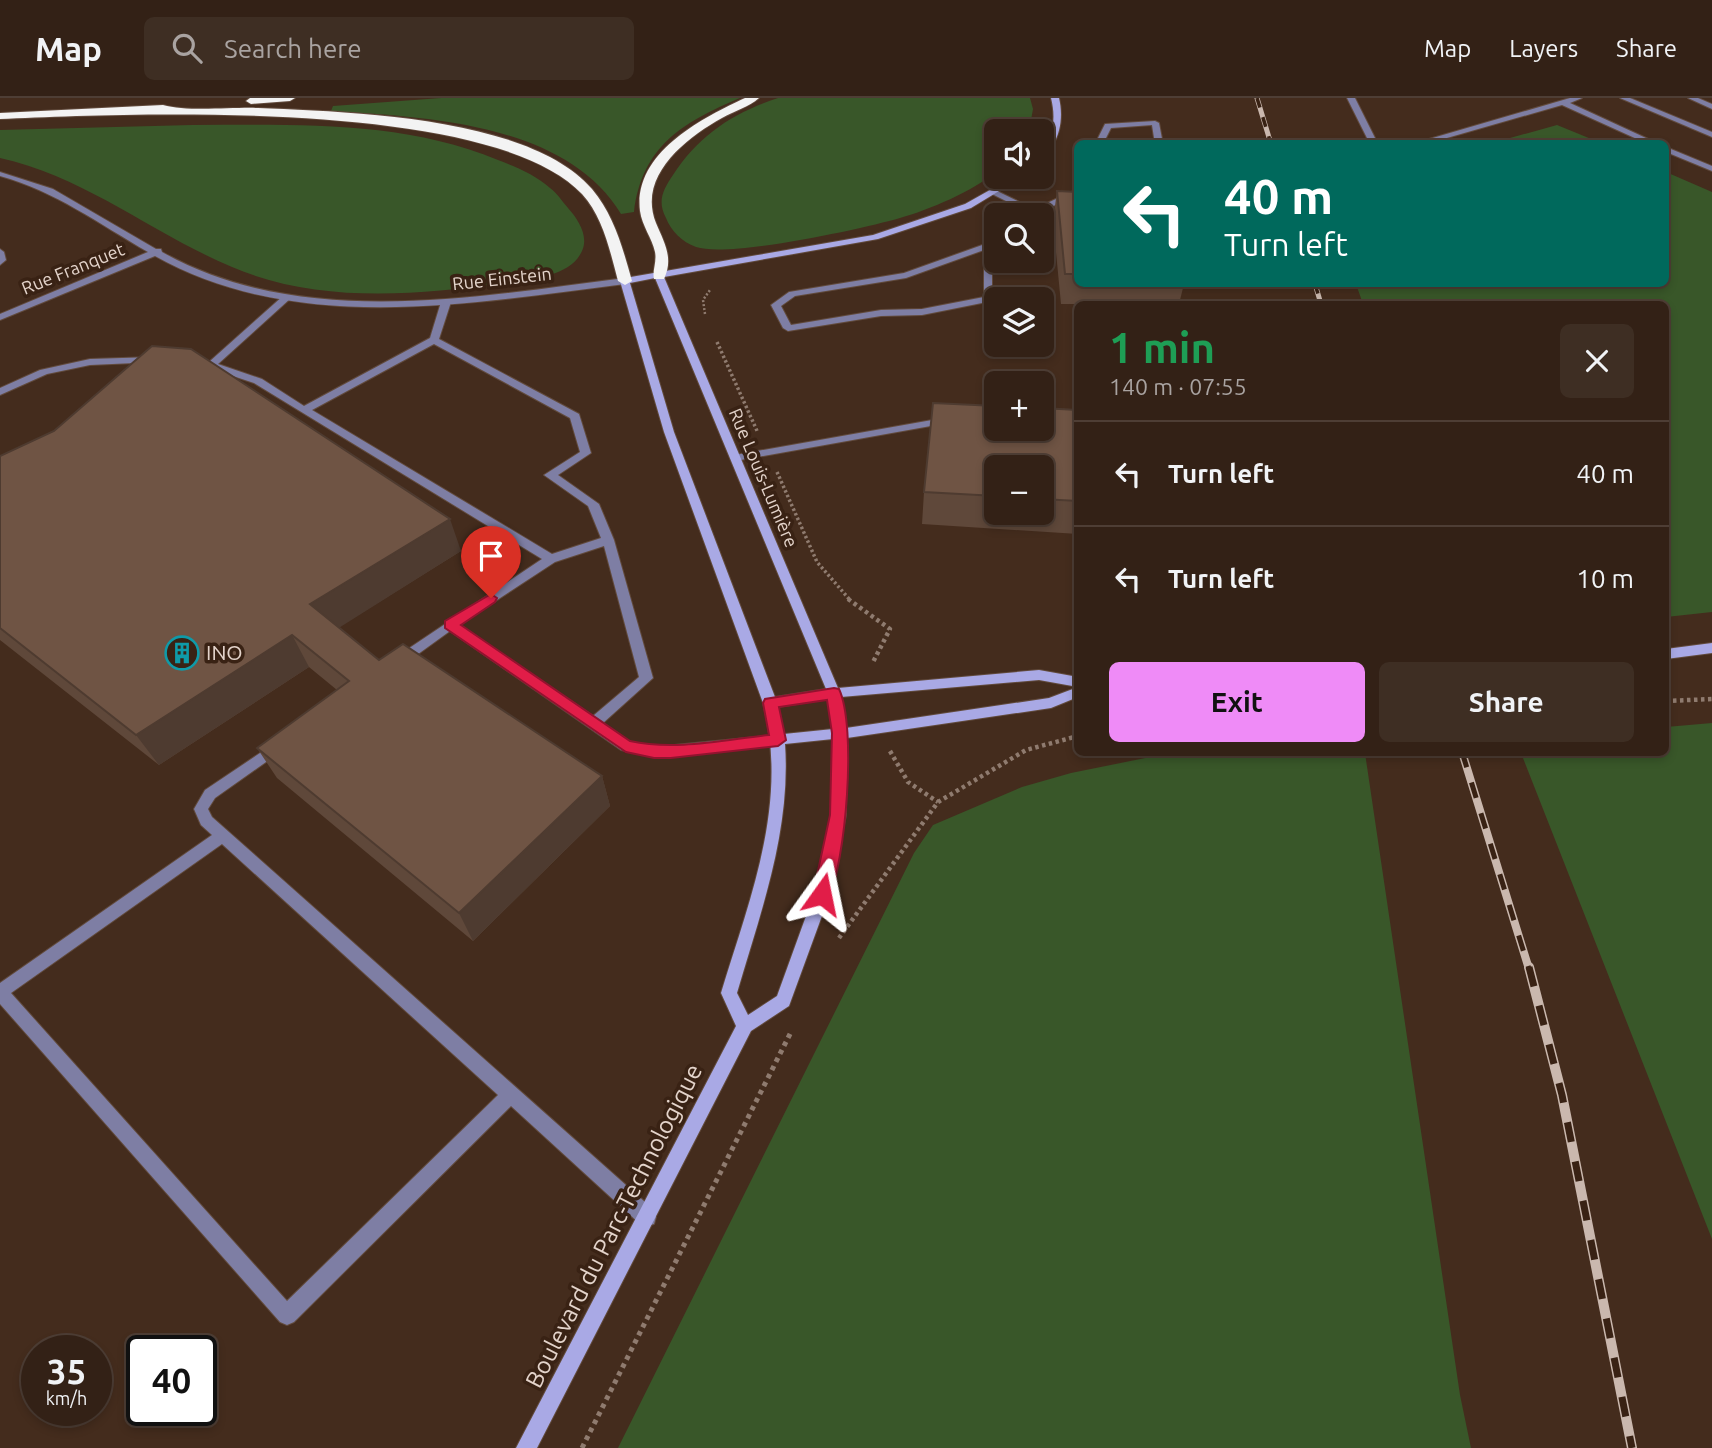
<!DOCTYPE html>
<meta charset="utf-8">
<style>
:root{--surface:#332116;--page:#3e2e23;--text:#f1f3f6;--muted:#a9a3a1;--line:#4e3e35;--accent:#ef8bf7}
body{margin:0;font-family:Ubuntu,sans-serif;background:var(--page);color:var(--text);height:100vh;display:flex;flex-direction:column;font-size:26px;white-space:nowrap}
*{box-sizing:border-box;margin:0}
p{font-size:23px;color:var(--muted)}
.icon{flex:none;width:38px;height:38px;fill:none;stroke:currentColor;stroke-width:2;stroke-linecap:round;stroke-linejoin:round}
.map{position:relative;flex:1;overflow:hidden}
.panel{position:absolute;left:1074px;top:203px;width:595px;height:455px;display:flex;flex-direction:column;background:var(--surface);border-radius:10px;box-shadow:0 4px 10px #0003,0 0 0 2px var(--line)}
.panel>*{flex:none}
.top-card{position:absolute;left:1074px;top:42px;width:595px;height:147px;border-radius:10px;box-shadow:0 4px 10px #0003,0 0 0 2px var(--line);background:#00695c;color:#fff;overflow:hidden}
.fabs{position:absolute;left:984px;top:21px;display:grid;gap:14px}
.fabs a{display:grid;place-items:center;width:70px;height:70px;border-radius:10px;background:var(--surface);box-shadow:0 4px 10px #0003,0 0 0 2px var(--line);font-size:35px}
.speed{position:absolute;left:21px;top:1237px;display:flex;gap:14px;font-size:35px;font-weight:700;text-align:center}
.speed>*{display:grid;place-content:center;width:91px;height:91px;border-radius:50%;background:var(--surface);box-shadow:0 4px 10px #0003,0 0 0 2px var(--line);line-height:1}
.speed small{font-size:18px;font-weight:400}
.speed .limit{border:4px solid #111;border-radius:10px;background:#fff;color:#111}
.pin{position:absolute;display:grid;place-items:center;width:60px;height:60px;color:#fff;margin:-72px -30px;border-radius:50% 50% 50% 0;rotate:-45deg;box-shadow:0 0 7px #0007}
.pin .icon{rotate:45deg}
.me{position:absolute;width:77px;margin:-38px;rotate:12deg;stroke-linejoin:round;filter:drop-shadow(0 0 5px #0008)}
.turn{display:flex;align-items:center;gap:24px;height:147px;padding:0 35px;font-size:32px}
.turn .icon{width:91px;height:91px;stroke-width:2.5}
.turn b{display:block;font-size:49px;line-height:60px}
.round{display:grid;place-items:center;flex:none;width:74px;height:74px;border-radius:10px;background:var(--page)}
.overview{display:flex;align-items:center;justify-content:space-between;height:119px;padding:0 35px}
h1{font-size:42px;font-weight:700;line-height:52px;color:#1e9e55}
.cta{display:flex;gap:14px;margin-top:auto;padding:14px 35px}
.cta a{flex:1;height:80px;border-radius:10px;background:var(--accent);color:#111;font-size:28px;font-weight:700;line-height:80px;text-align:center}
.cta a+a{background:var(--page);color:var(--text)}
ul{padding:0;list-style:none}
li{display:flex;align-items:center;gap:21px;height:105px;padding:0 35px;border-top:2px solid var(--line)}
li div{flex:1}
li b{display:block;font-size:26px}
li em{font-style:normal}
header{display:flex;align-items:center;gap:42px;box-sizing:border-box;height:98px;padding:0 35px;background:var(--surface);border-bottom:2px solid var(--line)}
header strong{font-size:33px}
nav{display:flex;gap:38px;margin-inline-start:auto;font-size:24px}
.search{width:490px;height:63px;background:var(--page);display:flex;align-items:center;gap:18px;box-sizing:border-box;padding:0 24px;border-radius:10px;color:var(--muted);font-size:26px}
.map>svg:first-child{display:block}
.green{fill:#395729}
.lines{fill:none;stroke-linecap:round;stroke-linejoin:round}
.lane-casing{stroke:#614a3c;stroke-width:2}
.street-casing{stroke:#614a3c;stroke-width:2}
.secondary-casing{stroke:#614a3c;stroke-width:2}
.highway-casing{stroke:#614a3c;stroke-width:2}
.path-far3{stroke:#8f7b6f;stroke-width:2.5;stroke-dasharray:2 2;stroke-linecap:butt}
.path-far2{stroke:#8f7b6f;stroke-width:3.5;stroke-dasharray:2.5 2.5;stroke-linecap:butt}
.path-far1{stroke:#8f7b6f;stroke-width:4.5;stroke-dasharray:3.5 3.5;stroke-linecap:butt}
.path{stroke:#8f7b6f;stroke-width:5;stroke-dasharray:4.5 4.5;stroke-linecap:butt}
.lane{fill:#7e7ea4;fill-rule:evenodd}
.street{fill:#7e7ea4;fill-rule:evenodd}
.secondary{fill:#a9a9e5;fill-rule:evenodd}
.highway{fill:#f3f3f3;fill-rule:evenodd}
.rail-far2-casing{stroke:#cab8ae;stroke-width:5}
.rail-far1-casing{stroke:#cab8ae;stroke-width:8}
.rail-casing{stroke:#cab8ae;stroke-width:10}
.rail-far2{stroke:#392214;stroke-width:3.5;stroke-dasharray:10;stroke-linecap:butt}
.rail-far1{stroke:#392214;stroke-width:5;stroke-dasharray:16;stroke-linecap:butt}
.rail{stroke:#392214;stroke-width:7;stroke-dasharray:20;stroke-linecap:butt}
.wall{fill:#5f483a;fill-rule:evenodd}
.shaded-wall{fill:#4e3b30}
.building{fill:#6f5444;stroke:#4e3b30;stroke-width:2}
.route{fill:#e11d48;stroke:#92132f;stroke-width:2}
.labels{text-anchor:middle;stroke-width:7;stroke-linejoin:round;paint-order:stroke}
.far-street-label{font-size:18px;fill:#e4d4cb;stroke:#392214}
.poi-label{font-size:21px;fill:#e4d4cb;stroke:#392214;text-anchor:start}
.near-street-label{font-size:24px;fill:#e4d4cb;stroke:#392214}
</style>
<header>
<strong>Map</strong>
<div class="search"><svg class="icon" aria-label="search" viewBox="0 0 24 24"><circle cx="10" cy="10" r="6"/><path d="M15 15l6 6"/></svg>Search here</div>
<nav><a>Map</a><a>Layers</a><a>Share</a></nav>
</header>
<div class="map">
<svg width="1712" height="1350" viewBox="0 0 1712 1350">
<rect width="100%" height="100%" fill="#442c1d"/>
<g class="green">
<path d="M 441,0 L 740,0 C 683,24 642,48 634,114 L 621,116 C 566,25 426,19 331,13 L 333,8 Z"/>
<path d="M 778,0 L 1030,0 L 1033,11 L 1029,33 L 996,33 L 996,74 C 973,93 929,112 900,120 C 862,131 729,160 696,149 C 682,144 671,133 666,120 C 657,103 663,92 673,77 C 699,37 733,15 778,0 Z"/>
<path d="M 192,27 C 296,27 401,22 498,62 C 516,69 536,77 550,90 C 557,95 562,103 568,110 C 578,121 589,138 582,153 C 570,180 528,181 501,185 C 414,198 315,205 232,169 C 153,136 86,79 0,60 L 0,32 Z"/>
<path d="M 1557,27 L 1601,45 L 1492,45 Z"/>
<path d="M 1666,74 L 1712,94 L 1712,514 L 1666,519 L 1666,206 L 1363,206 L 1356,186 L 1666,186 Z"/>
<path d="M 1712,625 L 1712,1141 L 1521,655 L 1666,654 L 1666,629 Z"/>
<path d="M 1170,655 L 1365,655 L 1460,1297 L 1471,1350 L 618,1350 L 914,755 L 933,727 L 1022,689 L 1071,675 Z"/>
</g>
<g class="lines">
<defs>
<g id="lane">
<path d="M 1347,0 L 1355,0 L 1378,46 L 1370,46 Z"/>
<path d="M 1570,0 L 1582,0 L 1570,5 L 1659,46 L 1648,46 L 1562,7 L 1426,46 L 1412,46 Z"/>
<path d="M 1620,0 L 1630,0 L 1712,34 L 1712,39 Z"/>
<path d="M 1688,0 L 1698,0 L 1712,6 L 1712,11 Z"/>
<path d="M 1155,23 L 1159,25 L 1163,46 L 1155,46 L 1152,27 L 1111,30 L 1103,46 L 1095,46 L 1105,26 Z"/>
<path d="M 1666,49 L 1712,68 L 1712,73 L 1666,54 Z"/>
<path d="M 1078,91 L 1078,96 L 1035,117 L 1025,117 L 1028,114 L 990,95 L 997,93 L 1034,111 Z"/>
<path d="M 996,137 L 996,145 L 992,149 L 992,203 L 922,217 L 881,218 L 788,233 L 783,230 L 771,207 L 789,194 L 904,175 L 985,146 ZM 984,152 L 984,199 L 922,211 L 881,212 L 791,227 L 781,208 L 795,198 L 906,180 Z"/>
<path d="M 0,151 L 4,154 L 6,162 L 0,167 Z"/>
<path d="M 283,198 L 291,200 L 218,266 L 262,281 L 304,308 L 430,240 L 441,204 L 446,201 L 451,204 L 439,241 L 579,316 L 591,355 L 558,377 L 599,406 L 614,442 L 653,580 L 603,625 L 630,644 L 654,649 L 778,637 L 783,638 L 785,642 L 783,646 L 654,659 L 621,652 L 450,533 L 403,567 L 393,567 L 392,564 L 393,561 L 542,461 L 254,285 L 209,270 L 191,267 L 191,263 L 209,264 ZM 434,246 L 570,320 L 580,354 L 544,377 L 588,408 L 601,440 L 552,456 L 312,312 ZM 604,448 L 639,579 L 593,618 L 459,527 L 555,464 Z"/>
<path d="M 154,259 L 157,260 L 157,264 L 90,267 L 47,276 L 0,297 L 0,290 L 40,272 L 90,261 Z"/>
<path d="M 949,319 L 954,322 L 953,324 L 735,363 L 730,360 L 735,357 Z"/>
<path d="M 278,643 L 285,648 L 283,652 L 215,700 L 208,711 L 212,719 L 654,1112 L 656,1119 L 654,1126 L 647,1128 L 640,1126 L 511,1008 L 294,1224 L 287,1227 L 280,1224 L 0,906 L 0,885 L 212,737 L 201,727 L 194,711 L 205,692 ZM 222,746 L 498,997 L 287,1203 L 11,895 Z"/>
</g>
<path id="street" d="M 0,74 L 53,91 L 156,151 L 161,151 L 162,154 C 301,232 475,199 625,180 L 630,183 L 625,186 C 472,205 297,238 155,158 L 0,222 L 0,216 L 148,154 C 99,126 55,93 0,78 Z"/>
<g id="secondary">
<path d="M 1051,0 L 1059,0 C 1064,21 1060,46 1041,59 C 1041,50 1047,45 1050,37 C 1055,25 1054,12 1051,0 Z"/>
<path d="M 1013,79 L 1022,79 L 971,110 L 878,141 L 664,179 L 838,590 L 1039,572 L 1078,579 L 1078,589 L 1039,582 L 841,599 L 846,630 L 1049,600 L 1078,589 L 1078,599 L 1051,610 L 847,640 L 846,717 L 830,796 L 789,908 L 751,933 L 537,1350 L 516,1350 L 736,928 L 721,895 C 750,800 789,705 763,605 L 664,334 L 620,183 L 625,180 L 873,137 L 965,106 ZM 655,180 L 826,591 L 775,599 L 674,334 L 630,185 ZM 828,601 L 833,631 L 784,636 L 778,609 ZM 833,641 L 832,717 L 814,796 L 777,898 L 748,917 L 737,895 C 761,813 791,733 785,646 Z"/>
<path d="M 1712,545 L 1712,555 L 1666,561 L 1666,551 Z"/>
</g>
<g id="highway">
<path d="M 250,0 L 295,0 L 290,3 L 251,6 L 246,3 Z"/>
<path d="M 745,0 L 759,0 C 749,9 734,13 722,20 C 686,40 637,78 656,125 C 664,144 674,160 664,181 L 654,181 C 652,173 657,164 655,154 C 652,140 642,128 640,113 C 633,55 702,20 745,0 Z"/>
<path d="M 163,7 C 187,14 232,9 258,10 C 348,14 529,18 592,91 C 614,117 623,151 632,183 L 625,187 L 618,183 C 610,153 603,119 582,96 C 491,0 132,15 0,21 L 0,15 Z"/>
</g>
</defs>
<use href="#lane" class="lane-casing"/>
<use href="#street" class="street-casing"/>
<use href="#secondary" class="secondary-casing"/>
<use href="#highway" class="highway-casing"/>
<path class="path-far3" d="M 705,216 L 703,202 L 710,192"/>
<g class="path-far2">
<path d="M 717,244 L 758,335"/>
<path d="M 777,374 L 817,464 L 850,502"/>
</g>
<g class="path-far1">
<path d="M 848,501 L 890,531 L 872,566"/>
<path d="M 1666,603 L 1712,601"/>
<path d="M 890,653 L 908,684 L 938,704"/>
<path d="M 839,840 L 938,704 L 1026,652 L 1078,638"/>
</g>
<path class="path" d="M 582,1350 L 792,932"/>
<use href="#lane" class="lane"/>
<use href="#street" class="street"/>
<use href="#secondary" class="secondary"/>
<use href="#highway" class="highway"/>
<defs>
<g id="rail-far2">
<path d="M 1257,0 L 1271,46"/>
<path d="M 1315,186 L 1321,206"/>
</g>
<path id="rail-far1" d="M 1462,654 L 1529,871"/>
<path id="rail" d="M 1529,869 L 1562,997 L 1632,1350"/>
</defs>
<use href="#rail-far2" class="rail-far2-casing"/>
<use href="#rail-far1" class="rail-far1-casing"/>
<use href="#rail" class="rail-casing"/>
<use href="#rail-far2" class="rail-far2"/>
<use href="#rail-far1" class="rail-far1"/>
<use href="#rail" class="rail"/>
</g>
<g class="wall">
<path d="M 1057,93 L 1078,94 L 1078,186 L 1184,186 L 1179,206 L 1061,206 L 1053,123 Z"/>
<path d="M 1078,312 L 1078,436 L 922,426 L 924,394 ZM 996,369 L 1041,369 L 1041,415 L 996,415 Z"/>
<path d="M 0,358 L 461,453 L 339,529 L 379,562 L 602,678 L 610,708 L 473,843 L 277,680 L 257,650 L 337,592 L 309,569 L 159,667 L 0,542 Z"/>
</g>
<g class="shaded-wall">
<path d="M 450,421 L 461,453 L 326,538 L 310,506 Z"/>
<path d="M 292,537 L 309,569 L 159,667 L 136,637 Z"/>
<path d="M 602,678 L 610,708 L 473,843 L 459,815 Z"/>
</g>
<g class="building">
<path d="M 1057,93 L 1078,94 L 1078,176 L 1065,176 Z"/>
<path d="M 152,248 L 191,251 L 450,421 L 310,506 L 379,562 L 403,546 L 602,678 L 459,815 L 257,650 L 349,583 L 292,537 L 136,637 L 0,530 L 0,358 L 54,333 Z"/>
<path d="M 933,305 L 996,308 L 996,331 L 1041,331 L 1041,310 L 1078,312 L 1078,403 L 1041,401 L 1041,369 L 996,369 L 996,398 L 924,394 Z"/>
</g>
<path class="route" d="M 491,496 L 497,500 L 495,504 L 461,527 L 630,643 C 675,653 723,642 769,637 L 763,605 L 765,601 L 834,590 L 839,591 C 857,629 846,764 828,801 L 822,803 L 816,801 L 813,796 L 830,717 L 832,635 L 827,602 L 779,609 L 786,642 L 778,648 L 671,660 L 654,660 L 626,654 L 445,530 L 445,523 Z"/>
<defs>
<symbol id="building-ring" viewBox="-11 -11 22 22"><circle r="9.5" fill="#392214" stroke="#0f9aa8" stroke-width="1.5"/><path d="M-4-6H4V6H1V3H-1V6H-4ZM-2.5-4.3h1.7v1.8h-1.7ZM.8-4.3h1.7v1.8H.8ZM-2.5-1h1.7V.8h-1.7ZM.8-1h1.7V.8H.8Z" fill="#0f9aa8"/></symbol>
</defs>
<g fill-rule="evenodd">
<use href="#building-ring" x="163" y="536" width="38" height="38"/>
</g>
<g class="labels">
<g class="far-street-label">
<text transform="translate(73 171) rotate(-22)" y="6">Rue Franquet</text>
<text transform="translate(502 181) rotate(-6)" y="6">Rue Einstein</text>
<text transform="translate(763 380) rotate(67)" y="6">Rue Louis-Lumière</text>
</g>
<g class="poi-label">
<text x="206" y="562">INO</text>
</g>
<g class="near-street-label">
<text transform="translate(614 1128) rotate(-63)" y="8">Boulevard du Parc-Technologique</text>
</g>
</g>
</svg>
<div class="fabs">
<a><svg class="icon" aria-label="sound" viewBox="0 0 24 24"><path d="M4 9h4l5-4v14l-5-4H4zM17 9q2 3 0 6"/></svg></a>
<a><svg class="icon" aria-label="search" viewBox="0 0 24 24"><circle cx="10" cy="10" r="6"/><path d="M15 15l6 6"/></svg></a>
<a><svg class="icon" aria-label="layers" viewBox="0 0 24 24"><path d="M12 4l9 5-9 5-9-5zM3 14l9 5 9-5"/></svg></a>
<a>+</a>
<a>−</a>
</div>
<div class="speed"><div>35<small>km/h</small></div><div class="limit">40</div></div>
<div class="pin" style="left:491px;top:500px;background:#d93025"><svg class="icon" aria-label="arrive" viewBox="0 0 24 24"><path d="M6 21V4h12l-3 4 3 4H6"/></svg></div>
<svg class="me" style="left:822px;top:796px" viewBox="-20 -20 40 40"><path d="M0-17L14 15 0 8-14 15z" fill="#e11d48" stroke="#fff" stroke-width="4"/></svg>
<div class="top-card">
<div class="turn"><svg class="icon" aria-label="left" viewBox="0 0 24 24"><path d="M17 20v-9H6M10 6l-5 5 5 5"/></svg><div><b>40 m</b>Turn left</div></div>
</div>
<section class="panel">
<div class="overview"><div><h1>1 min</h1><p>140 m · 07:55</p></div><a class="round"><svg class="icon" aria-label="close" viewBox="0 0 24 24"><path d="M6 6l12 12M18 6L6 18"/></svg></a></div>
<ul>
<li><svg class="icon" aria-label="left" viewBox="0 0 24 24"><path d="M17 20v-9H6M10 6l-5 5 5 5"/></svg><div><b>Turn left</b></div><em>40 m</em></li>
<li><svg class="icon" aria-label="left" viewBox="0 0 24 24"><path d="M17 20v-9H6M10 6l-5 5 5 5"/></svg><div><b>Turn left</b></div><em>10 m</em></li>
</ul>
<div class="cta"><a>Exit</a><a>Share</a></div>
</section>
</div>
